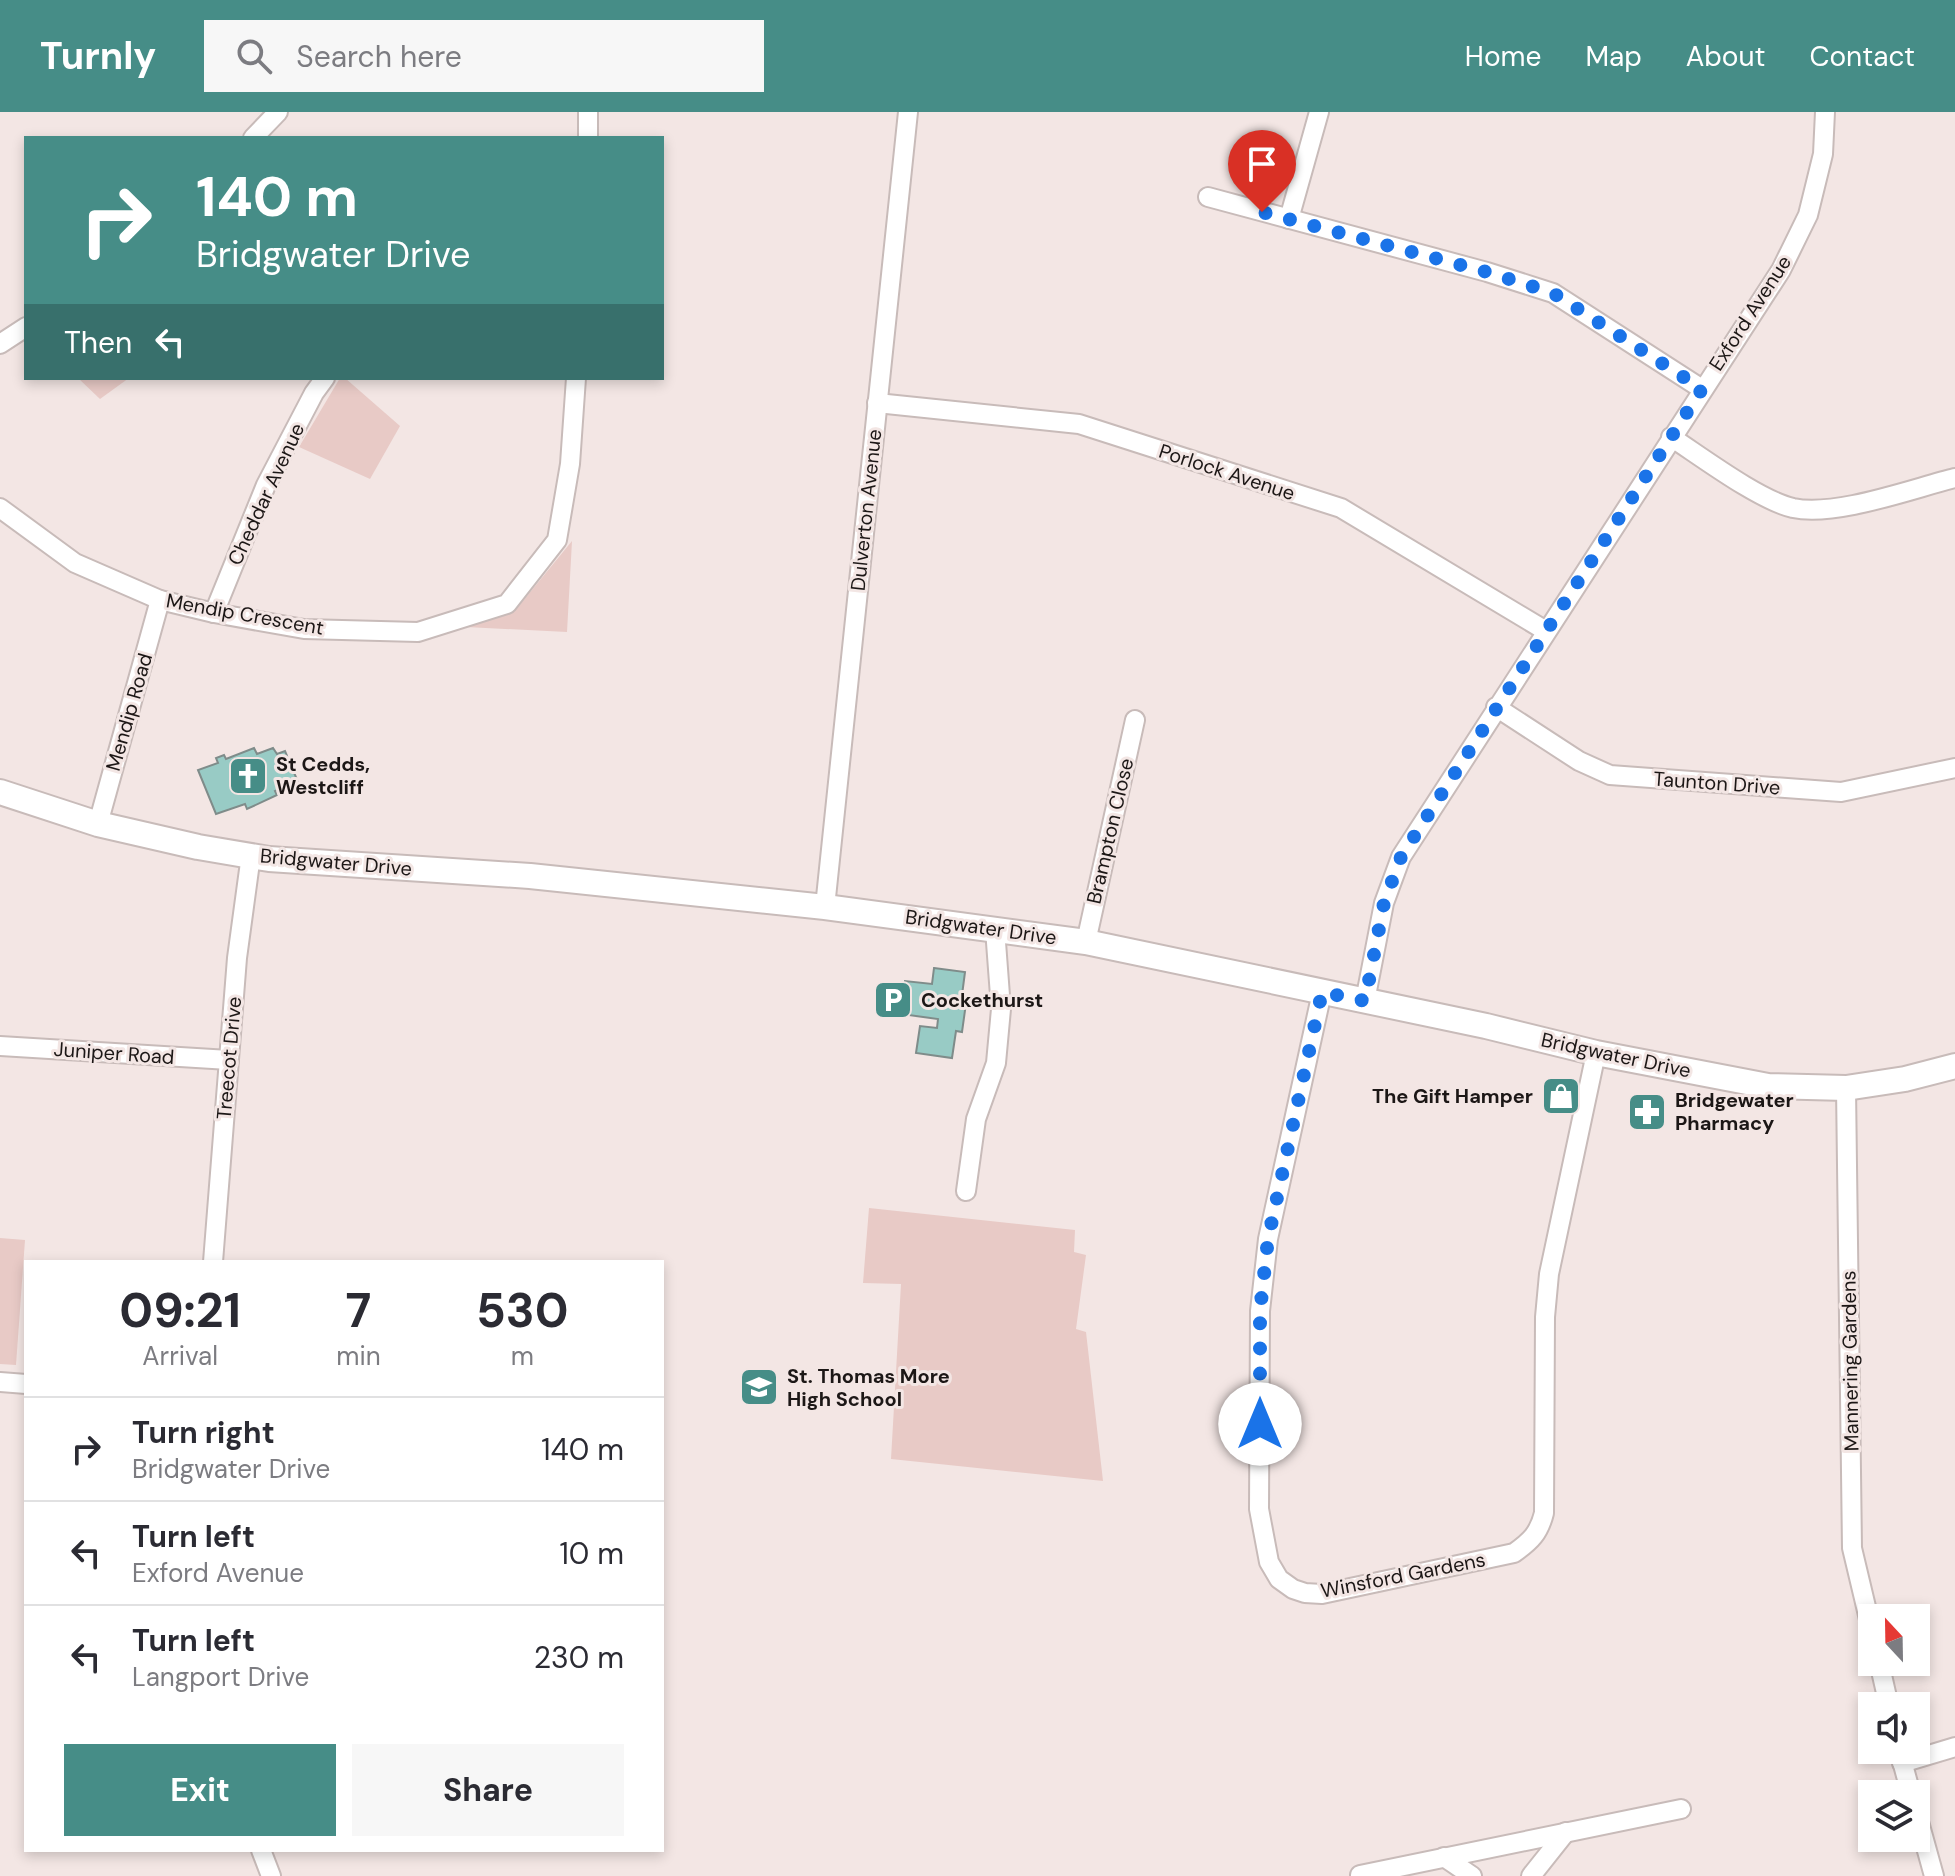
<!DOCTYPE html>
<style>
:root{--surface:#fff;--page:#f7f7f7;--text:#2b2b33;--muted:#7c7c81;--line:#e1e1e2;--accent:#468d87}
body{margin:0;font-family:"DM Sans",sans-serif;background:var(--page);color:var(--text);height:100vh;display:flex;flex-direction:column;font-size:30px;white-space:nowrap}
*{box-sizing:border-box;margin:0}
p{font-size:26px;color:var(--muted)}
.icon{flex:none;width:44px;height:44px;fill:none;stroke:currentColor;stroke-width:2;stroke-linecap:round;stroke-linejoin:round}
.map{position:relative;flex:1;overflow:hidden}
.panel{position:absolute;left:24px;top:1148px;width:640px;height:592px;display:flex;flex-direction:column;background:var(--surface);border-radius:0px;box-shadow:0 4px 12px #0003}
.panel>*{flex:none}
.top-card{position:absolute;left:24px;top:24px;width:640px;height:244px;border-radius:0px;box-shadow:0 4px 12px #0003;background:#468d87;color:#fff;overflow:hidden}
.needle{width:52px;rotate:338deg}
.controls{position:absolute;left:1858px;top:1492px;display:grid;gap:16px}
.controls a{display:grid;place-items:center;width:72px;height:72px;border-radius:0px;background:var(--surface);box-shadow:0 4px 12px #0003;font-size:40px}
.pin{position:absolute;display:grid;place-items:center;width:68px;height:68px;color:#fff;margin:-82px -34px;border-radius:50% 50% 50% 0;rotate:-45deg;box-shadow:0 0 8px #0007}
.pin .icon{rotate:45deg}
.me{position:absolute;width:88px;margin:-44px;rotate:0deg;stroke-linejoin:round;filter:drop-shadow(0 0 6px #0008)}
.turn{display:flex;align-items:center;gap:28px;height:168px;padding:0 40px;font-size:36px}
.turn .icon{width:104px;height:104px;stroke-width:2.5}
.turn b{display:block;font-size:56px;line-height:68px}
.then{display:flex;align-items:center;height:76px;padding:0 40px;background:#0003;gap:16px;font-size:30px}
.eta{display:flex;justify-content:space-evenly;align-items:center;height:136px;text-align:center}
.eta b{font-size:48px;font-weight:700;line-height:56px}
.button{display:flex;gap:16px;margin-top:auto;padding:16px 40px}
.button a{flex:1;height:92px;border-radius:0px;background:var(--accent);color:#fff;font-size:32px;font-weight:700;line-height:92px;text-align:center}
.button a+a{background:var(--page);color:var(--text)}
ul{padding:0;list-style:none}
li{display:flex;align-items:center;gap:24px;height:104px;padding:0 40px;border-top:2px solid var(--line)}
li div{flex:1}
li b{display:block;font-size:30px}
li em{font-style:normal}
header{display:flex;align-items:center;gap:48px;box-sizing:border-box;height:112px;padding:0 40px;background:var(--accent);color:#fff}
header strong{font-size:38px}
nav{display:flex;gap:44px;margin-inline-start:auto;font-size:28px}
.search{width:560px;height:72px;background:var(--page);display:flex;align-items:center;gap:20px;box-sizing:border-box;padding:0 28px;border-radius:0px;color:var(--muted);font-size:30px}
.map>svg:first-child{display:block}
.green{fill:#e8cac6}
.building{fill:#98cbc5;stroke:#7f8c8a;stroke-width:2}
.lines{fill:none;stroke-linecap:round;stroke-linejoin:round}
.minor-casing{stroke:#c8bbb9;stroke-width:22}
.tertiary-casing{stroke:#c8bbb9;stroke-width:28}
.minor{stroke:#fff;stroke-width:18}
.tertiary{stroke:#fff;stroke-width:24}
.route{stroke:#1a73e8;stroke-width:14;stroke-dasharray:0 25.2}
.labels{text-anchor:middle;stroke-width:6;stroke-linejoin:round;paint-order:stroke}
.street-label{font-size:20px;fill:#1c1716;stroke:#f3e6e4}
.poi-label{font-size:20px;font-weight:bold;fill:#1c1716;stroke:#f3e6e4;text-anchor:start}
</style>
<header>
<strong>Turnly</strong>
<div class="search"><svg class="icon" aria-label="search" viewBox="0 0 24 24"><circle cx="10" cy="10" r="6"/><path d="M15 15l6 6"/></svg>Search here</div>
<nav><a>Home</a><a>Map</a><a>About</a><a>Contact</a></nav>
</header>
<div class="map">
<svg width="1955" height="1764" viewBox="0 0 1955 1764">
<rect width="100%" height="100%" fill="#f3e6e4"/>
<g class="green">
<path d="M 78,266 L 129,266 L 100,287 Z"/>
<path d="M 340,266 L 345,266 L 400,314 L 370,367 L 299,335 Z"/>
<path d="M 572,429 L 567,520 L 466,515 L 518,495 Z"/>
<path d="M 869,1096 L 1075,1118 L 1074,1140 L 1086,1143 L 1076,1217 L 1086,1220 L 1103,1369 L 891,1347 L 901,1172 L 863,1171 Z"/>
<path d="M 0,1126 L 25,1128 L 16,1253 L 0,1252 Z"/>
</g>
<g class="building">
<path d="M 254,636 L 257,642 L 273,636 L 277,642 L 285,639 L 298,670 L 275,679 L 277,683 L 247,697 L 245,692 L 216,702 L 198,658 L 218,651 L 216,646 L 224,643 L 226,647 Z"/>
<path d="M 934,856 L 965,860 L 962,883 L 967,884 L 962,920 L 956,919 L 952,946 L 916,941 L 920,914 L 937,916 L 938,907 L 901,902 L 905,869 L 932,872 Z"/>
</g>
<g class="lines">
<defs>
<g id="minor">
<path d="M 253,26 L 278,0"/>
<path d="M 588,26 L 588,0"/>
<path d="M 1208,85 L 1487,160 L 1553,181 L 1702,277"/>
<path d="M 1289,107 L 1319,0"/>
<path d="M 0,232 L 26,215"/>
<path d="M 877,291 L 1079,312 L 1341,396 L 1546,519"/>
<path d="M 1671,325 C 1703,346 1759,388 1793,396 C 1836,405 1911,377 1955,366"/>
<path d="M 0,396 L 75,451 L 160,488 L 214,501 L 304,517 L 418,520 L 507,492 L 557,428 L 570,352 L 576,266"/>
<path d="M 214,501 L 266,373 L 314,281 L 325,266"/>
<path d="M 1496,595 L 1579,649 L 1610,663 L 1841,680 L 1955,656"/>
<path d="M 98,712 L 160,488"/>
<path d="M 825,795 L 908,0"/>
<path d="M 1086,830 L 1135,608"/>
<path d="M 1322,880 L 1268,1127 L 1260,1199 L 1259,1397 L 1269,1450 L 1279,1467 L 1293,1477 L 1305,1481 L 1322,1482 L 1514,1441 C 1531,1429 1539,1421 1544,1401 L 1545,1205 L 1549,1162 L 1596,941"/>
<path d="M 1365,889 L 1384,791 L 1401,745 L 1781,158 L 1808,103 L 1823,42 L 1825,0"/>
<path d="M 0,934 L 229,948"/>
<path d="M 1846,976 L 1852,1436 L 1872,1520"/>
<path d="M 966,1079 L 976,1007 L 996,951 L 1001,897 L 995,817"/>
<path d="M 213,1150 L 237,846 L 251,743"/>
<path d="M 0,1270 L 26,1272"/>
<path d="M 1879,1550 L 1889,1594"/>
<path d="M 1899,1638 L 1911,1682"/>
<path d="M 1902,1651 L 1955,1635"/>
<path d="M 1916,1699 L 1934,1764"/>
<path d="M 261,1738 L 271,1764"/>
<path d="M 1444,1745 L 1472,1764"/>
<path d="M 1360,1763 L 1681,1697"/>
<path d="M 1531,1764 L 1566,1720"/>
</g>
<path id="tertiary" d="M 0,680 L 98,712 L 198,735 L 269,747 L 530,764 L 825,795 L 1086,830 L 1486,914 L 1596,941 L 1768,974 L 1846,976 L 1905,967 L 1955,954"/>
</defs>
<use href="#minor" class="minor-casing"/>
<use href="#tertiary" class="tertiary-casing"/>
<use href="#minor" class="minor"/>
<use href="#tertiary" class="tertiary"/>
</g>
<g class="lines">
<path class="route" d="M 1260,1312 L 1260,1199 L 1268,1127 L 1322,880 L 1365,889 L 1384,791 L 1401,745 L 1702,277 L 1553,181 L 1487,160 L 1262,100"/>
</g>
<defs>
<symbol id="church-square" viewBox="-11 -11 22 22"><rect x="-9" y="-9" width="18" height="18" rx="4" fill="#468d87" stroke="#f3e6e4"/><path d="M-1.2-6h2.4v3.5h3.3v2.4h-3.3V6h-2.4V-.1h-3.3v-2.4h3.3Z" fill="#fff"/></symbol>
<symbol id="parking-square" viewBox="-11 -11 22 22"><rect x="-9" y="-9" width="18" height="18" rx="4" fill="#468d87" stroke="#f3e6e4"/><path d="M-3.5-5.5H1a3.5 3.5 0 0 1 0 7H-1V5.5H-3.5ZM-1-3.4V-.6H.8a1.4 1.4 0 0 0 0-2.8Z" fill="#fff"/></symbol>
<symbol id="shop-square" viewBox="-11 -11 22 22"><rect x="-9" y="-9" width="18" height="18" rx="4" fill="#468d87" stroke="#f3e6e4"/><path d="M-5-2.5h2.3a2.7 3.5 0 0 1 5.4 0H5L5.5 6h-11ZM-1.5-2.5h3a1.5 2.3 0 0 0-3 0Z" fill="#fff"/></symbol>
<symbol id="pharmacy-square" viewBox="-11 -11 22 22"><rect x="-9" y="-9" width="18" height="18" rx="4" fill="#468d87" stroke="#f3e6e4"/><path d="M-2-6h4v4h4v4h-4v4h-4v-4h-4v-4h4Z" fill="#fff"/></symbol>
<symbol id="school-square" viewBox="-11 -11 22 22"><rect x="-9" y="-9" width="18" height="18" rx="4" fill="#468d87" stroke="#f3e6e4"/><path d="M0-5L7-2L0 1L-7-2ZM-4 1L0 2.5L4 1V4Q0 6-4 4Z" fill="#fff"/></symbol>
</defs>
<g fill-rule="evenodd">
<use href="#church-square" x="226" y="642" width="44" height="44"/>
<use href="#parking-square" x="871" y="866" width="44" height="44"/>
<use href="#shop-square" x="1539" y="962" width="44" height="44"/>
<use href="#pharmacy-square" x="1625" y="978" width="44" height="44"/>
<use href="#school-square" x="737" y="1253" width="44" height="44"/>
</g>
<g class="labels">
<g class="street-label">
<text transform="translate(1750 201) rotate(-57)" y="7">Exford Avenue</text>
<text transform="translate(1227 360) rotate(18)" y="7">Porlock Avenue</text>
<text transform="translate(266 382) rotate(-65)" y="7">Cheddar Avenue</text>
<text transform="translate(866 398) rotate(-84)" y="7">Dulverton Avenue</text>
<text transform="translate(245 502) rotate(10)" y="7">Mendip Crescent</text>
<text transform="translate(129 600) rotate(-74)" y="7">Mendip Road</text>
<text transform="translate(1717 671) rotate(4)" y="7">Taunton Drive</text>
<text transform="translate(1110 719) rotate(-77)" y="7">Brampton Close</text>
<text transform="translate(336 750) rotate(5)" y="7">Bridgwater Drive</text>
<text transform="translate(981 815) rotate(8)" y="7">Bridgwater Drive</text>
<text transform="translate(114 941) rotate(4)" y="7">Juniper Road</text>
<text transform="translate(1616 943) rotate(12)" y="7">Bridgwater Drive</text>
<text transform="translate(229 946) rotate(-85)" y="7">Treecot Drive</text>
<text transform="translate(1850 1249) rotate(-91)" y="7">Mannering Gardens</text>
<text transform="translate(1403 1463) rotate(-11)" y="7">Winsford Gardens</text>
</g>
<g class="poi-label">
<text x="276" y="659">St Cedds,<tspan x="276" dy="23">Westcliff</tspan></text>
<text x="921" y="895">Cockethurst</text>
<text x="1533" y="991" text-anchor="end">The Gift Hamper</text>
<text x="1675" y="995">Bridgewater<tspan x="1675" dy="23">Pharmacy</tspan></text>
<text x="787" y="1271">St. Thomas More<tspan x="787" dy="23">High School</tspan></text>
</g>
</g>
</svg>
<div class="controls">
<a><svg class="needle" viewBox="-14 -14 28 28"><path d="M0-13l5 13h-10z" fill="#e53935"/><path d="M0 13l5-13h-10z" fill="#7c7c81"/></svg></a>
<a><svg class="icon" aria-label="sound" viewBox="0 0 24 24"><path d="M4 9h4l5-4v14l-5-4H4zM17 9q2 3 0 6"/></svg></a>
<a><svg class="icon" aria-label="layers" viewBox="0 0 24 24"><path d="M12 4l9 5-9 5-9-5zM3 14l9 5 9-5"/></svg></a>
</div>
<div class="pin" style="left:1262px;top:100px;background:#d93025"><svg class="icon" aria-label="arrive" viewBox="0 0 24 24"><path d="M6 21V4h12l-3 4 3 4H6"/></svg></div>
<svg class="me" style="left:1260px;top:1312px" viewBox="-20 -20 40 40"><circle r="19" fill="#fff"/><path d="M0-13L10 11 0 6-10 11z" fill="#1a73e8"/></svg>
<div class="top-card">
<div class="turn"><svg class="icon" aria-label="right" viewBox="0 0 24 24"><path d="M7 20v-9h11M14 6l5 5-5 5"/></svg><div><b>140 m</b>Bridgwater Drive</div></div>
<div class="then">Then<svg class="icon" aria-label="left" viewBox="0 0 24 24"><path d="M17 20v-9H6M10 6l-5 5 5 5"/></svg></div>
</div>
<section class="panel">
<div class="eta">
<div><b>09:21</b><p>Arrival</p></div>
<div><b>7</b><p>min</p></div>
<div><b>530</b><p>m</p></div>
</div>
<ul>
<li><svg class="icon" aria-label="right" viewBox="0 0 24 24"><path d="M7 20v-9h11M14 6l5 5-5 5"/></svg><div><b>Turn right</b><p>Bridgwater Drive</p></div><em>140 m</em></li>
<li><svg class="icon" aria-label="left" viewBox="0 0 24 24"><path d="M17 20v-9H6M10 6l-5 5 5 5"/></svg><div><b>Turn left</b><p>Exford Avenue</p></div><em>10 m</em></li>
<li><svg class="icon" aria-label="left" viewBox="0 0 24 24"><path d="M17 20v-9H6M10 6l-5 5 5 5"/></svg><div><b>Turn left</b><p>Langport Drive</p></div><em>230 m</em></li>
</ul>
<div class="button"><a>Exit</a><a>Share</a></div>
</section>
</div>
